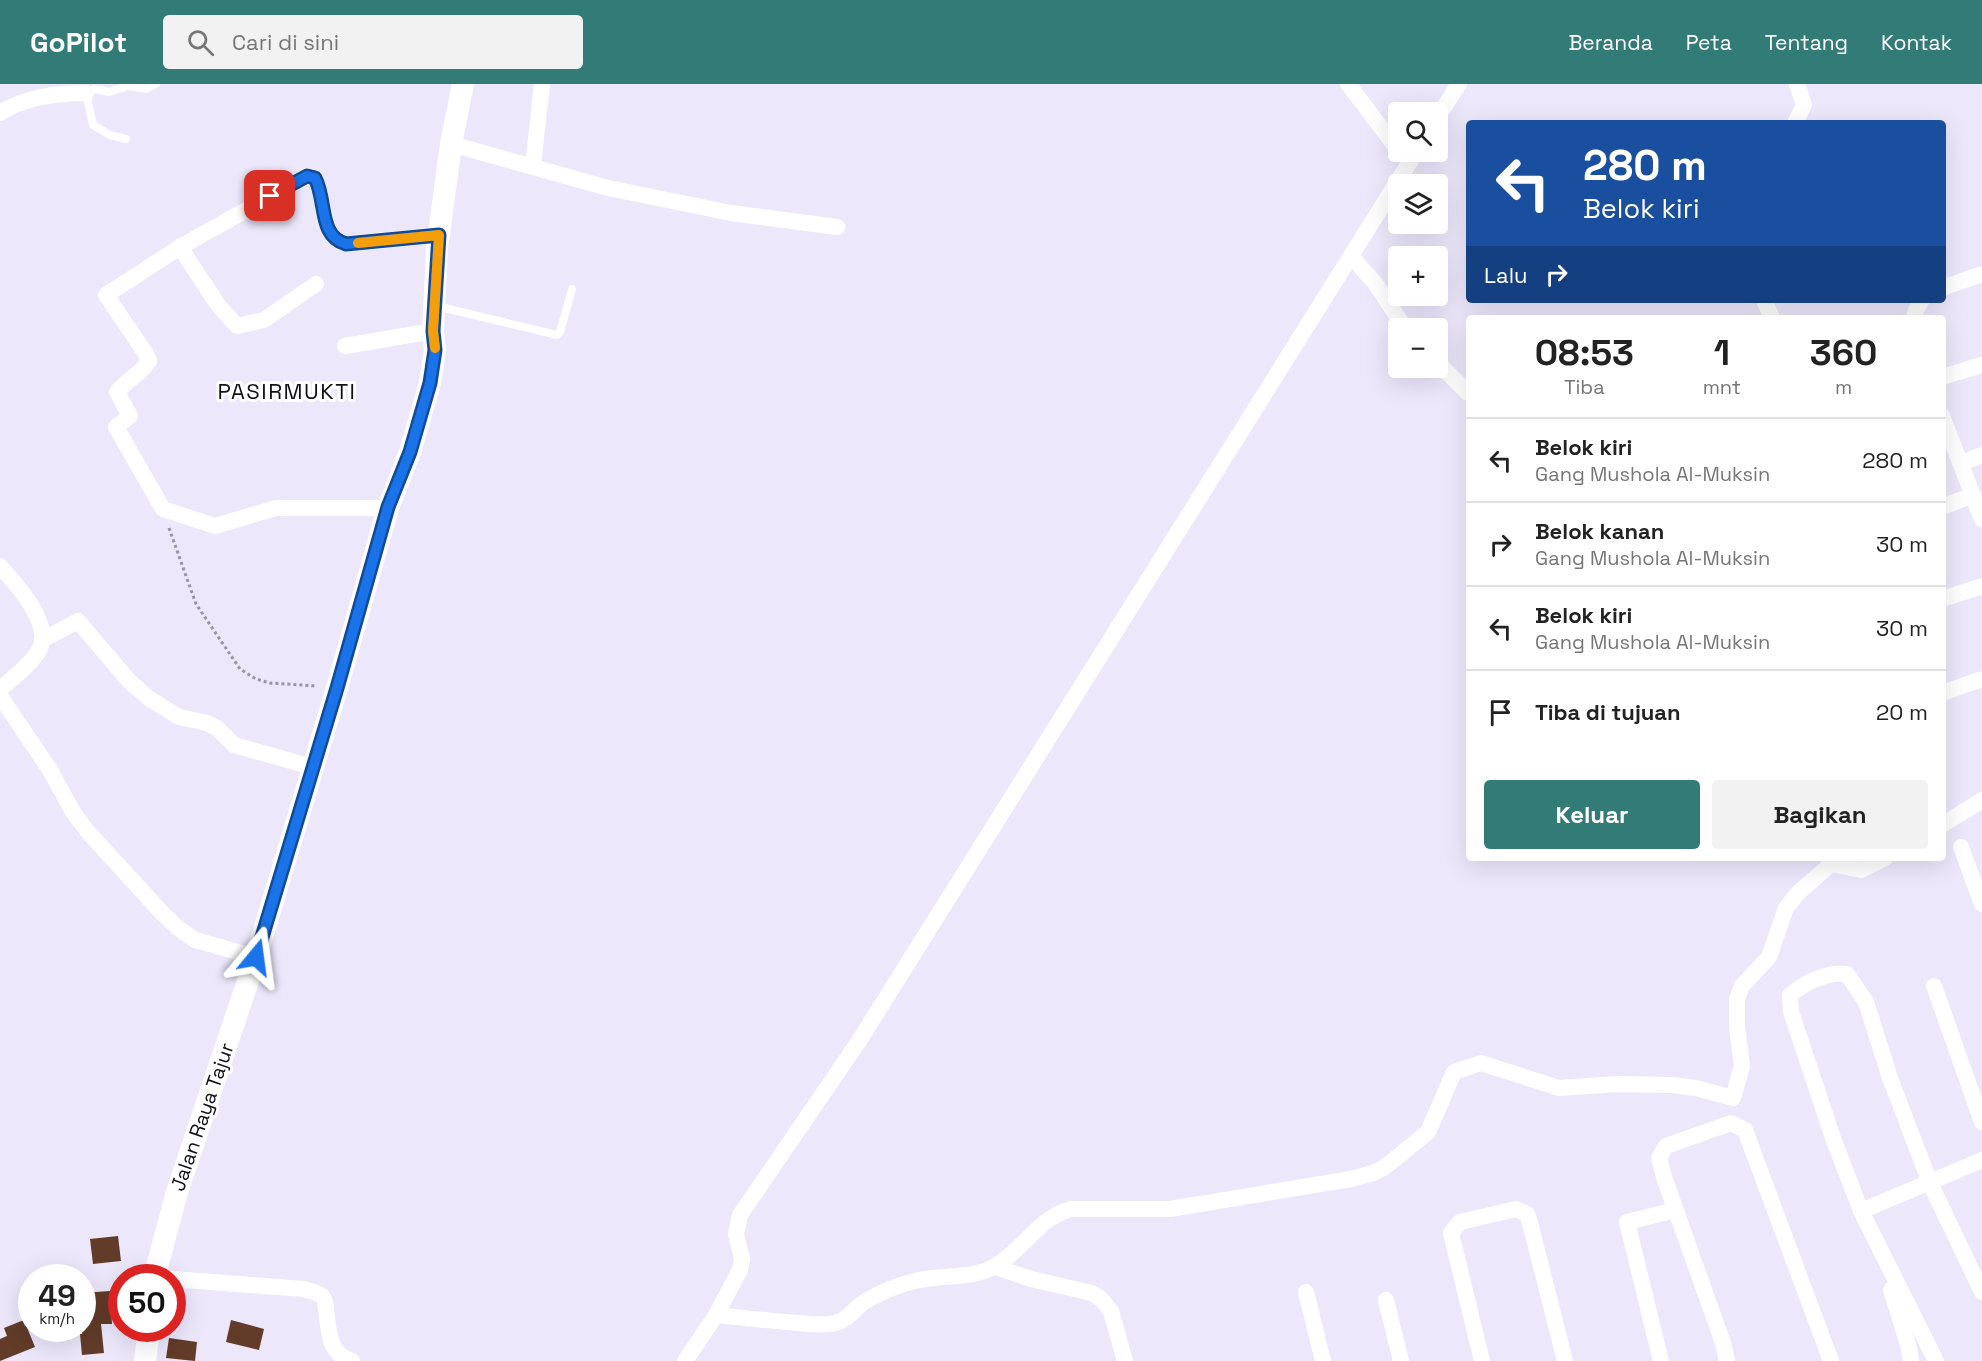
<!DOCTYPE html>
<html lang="id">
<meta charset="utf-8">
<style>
:root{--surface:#fff;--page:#f2f2f2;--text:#222;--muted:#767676;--line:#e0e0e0;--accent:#337b77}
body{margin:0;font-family:"Space Grotesk",sans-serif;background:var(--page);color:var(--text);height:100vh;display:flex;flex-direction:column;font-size:22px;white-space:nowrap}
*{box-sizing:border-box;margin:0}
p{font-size:20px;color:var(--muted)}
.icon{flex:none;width:33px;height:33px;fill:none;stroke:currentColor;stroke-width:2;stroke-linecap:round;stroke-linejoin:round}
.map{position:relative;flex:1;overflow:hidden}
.panel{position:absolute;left:1466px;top:231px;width:480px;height:546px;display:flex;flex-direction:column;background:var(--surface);border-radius:6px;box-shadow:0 6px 24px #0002}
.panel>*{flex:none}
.hud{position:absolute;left:1466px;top:36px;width:480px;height:183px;border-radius:6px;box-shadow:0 6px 24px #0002;background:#1a4fa0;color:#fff;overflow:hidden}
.tools{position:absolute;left:1388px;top:18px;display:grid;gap:12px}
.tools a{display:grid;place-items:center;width:60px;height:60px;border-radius:6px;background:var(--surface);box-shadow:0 6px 24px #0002;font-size:30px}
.speed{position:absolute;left:18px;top:1180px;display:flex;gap:12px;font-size:30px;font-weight:700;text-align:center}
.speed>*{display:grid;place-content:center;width:78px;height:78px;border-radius:50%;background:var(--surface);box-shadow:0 6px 24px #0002;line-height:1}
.speed small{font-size:15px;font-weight:400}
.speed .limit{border:9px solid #d22;background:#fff;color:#111}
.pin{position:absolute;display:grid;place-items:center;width:51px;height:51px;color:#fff;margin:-26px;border-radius:12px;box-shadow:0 3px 9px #0006}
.me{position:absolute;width:66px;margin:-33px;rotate:16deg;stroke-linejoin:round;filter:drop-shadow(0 0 4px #0008)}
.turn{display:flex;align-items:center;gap:21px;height:126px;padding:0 18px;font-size:27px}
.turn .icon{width:78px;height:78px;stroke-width:2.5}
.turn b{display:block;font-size:42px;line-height:51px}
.then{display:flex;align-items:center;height:57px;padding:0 18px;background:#0003;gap:12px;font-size:22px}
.eta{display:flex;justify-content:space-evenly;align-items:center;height:102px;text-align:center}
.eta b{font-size:36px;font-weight:700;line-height:42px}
.action{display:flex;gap:12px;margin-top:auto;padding:12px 18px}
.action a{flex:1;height:69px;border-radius:6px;background:var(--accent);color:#fff;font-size:24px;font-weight:700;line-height:69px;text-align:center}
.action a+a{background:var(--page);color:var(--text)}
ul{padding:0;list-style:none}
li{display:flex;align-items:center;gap:18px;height:84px;padding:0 18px;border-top:2px solid var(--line)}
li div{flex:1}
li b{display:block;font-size:22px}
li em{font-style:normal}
header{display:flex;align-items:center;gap:36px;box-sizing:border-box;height:84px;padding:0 30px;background:var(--accent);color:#fff}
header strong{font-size:28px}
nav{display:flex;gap:33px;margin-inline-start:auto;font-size:21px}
.search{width:420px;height:54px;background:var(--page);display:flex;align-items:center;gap:15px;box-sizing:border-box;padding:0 21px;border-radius:6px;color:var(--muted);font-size:22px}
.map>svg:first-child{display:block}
.building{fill:#623c29}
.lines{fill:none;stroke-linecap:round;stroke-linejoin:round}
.path{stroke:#9794a3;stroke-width:3;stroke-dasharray:3 3;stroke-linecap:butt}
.lane{stroke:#fff;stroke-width:8}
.street{stroke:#fff;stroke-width:16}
.secondary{stroke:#fff;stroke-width:22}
.route-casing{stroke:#114b97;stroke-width:15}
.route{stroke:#1a73e8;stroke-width:10}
.slow{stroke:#f59e0b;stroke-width:10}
.labels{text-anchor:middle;stroke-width:6;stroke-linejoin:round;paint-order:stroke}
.street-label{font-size:20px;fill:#121018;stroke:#fff}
.quarter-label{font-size:22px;letter-spacing:1.5px;fill:#121018;stroke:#fff}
</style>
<header>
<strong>GoPilot</strong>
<div class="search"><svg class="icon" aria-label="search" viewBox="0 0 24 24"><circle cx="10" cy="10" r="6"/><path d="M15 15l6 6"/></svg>Cari di sini</div>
<nav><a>Beranda</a><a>Peta</a><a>Tentang</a><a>Kontak</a></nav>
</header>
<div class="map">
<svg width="1982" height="1277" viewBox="0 0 1982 1277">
<rect width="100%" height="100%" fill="#ece7fb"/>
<g class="building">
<path d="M 118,1152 L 121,1177 L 93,1180 L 90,1155 Z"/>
<path d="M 110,1207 L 112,1240 L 101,1240 L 104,1269 L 82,1271 L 80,1250 L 82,1250 L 82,1209 Z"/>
<path d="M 24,1236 L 35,1263 L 0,1277 L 0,1255 L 7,1252 L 4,1244 Z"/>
<path d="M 231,1236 L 264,1245 L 259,1266 L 226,1258 Z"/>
<path d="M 169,1254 L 197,1258 L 195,1277 L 166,1274 Z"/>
</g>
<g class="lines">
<path class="path" d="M 169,444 L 196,520 L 240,585 L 256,595 L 270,599 L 317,602"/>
<g class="lane">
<path d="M 126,55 L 110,51 L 93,41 L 86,9 L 94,5 L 109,8 L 128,2 L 146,5 L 156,0"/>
<path d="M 436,222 L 557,251 L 560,248 L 572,205"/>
</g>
<g class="street">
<path d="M 1348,0 L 1398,66"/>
<path d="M 0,29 C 25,13 57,9 86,9"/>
<path d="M 1437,34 L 1459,0"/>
<path d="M 1795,39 L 1804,21 L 1797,0"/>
<path d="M 451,60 L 608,104 L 731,129 L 837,143"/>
<path d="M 533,82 L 542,0"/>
<path d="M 180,163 L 218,221 L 237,242 L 264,236 L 316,200"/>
<path d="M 1351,172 L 1375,199 L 1405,244"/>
<path d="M 1942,204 L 1982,190"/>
<path d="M 1764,216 L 1772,234"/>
<path d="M 1914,234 L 1916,226 L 1922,216"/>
<path d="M 345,262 L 433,247"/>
<path d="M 1437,278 L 1468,309"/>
<path d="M 1942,293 L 1982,281"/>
<path d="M 1942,332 L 1982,435"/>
<path d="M 1961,379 L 1982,371"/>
<path d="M 1942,423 L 1973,411"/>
<path d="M 388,424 L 276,424 L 215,442 L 163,425 L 116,343 L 130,332 L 117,308 C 127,296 141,290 149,277 L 146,270 L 106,211 L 180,163 L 307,92 L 315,94 C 327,117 318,152 346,160 L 439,151"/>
<path d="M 0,482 C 17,501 55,542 38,568 C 28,583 13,594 0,605"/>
<path d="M 1942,515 L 1982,502"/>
<path d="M 42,556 L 78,537 L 129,597 L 150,615 L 179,633 L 207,639 L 217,644 L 234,661 L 312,683"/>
<path d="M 1942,609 L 1982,595"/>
<path d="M 0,612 L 50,686 L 73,728 L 88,748 L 163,830 L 178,844 L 195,856 L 256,873"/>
<path d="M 1942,741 L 1982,716"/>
<path d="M 1961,763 L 1982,820"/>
<path d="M 1934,902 L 1982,1038"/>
<path d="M 1861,1127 L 1833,1054 L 1791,928 L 1790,911 C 1804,899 1828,887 1847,890 L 1866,918 L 1890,994 L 1930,1099 L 1982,1208"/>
<path d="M 995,1183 L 1031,1195 L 1092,1209 L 1101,1215 L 1111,1227 L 1125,1277"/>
<path d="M 172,1195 L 304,1205 C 310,1207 317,1208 322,1212 C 326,1216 325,1220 326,1225 C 329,1247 328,1270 352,1277"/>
<path d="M 1891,1206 L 1909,1264 L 1911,1277"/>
<path d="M 1306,1208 L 1323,1277"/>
<path d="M 1386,1216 L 1401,1277"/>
<path d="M 716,1231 C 744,1234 770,1237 798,1239 C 810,1240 823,1242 835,1239 C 847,1237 854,1225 864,1218 C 879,1209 898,1201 915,1197 C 941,1190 972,1196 995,1182 C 1025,1165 1036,1135 1071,1125 L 1170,1125 L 1351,1095 L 1373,1089 L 1385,1083 L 1428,1048 L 1454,988 L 1481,979 L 1559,1004 L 1617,1000 L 1673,1001 L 1696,1004 L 1733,1014 L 1742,982 L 1737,943 L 1737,915 L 1742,902 L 1769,873 L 1786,824 L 1798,809 L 1831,780 L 1861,786 L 1885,774"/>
<path d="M 685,1277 L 716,1231 L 740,1186 L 742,1175 L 736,1150 L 740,1131 L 859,957 L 1416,68"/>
<path d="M 1482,1277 L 1451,1149 L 1460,1138 L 1516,1125 L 1527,1130 L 1529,1135 L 1565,1277"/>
<path d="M 1661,1277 L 1627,1138 L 1676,1126"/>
<path d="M 1727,1277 L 1723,1259 L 1664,1093 L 1659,1074 L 1666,1062 L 1731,1039 L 1745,1046 L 1831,1277"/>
<path d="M 1936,1277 L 1861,1127 L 1982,1076"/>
</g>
<g class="secondary">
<path d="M 154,1194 L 177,1108 L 256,873 L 337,604 L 388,424 L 410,368 L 430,299 L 435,266 L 433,247 L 437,165 L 451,60 L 463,0"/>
<path d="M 145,1277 L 149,1245"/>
</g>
</g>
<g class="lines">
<defs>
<path id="route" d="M 256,873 L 337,604 L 388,423 L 410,368 L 430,299 L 435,266 L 433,247 L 439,151 L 346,160 C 318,152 327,117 315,94 L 307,92 L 270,112"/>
</defs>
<use href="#route" class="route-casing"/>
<use href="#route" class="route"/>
<path class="slow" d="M 358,159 L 439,151 L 433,247 L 435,264"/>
</g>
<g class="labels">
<g class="street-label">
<text transform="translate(202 1033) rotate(-71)" y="7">Jalan Raya Tajur</text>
</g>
<g class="quarter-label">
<text x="287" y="315">PASIRMUKTI</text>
</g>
</g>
</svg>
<div class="tools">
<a><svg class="icon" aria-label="search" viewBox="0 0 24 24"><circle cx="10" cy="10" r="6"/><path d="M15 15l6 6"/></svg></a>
<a><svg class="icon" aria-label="layers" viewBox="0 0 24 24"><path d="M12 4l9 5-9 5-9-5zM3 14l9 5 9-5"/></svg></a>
<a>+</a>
<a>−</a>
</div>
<div class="speed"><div>49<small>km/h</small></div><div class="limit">50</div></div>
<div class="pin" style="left:270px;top:112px;background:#d93025"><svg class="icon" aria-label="arrive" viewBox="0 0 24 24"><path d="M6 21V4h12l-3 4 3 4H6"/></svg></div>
<svg class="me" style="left:256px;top:873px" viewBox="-20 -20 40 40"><path d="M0-17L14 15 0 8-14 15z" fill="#1a73e8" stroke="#fff" stroke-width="4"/></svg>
<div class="hud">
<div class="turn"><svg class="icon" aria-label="left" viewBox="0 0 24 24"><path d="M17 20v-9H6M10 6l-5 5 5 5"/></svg><div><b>280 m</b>Belok kiri</div></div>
<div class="then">Lalu<svg class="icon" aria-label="right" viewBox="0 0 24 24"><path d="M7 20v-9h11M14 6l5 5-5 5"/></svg></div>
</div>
<section class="panel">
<div class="eta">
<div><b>08:53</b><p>Tiba</p></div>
<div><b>1</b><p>mnt</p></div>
<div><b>360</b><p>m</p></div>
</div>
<ul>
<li><svg class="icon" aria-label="left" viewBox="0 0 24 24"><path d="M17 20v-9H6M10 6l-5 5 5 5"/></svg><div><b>Belok kiri</b><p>Gang Mushola Al-Muksin</p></div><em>280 m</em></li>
<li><svg class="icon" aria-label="right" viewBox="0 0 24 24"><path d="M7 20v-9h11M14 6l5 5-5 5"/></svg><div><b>Belok kanan</b><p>Gang Mushola Al-Muksin</p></div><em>30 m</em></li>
<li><svg class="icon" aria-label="left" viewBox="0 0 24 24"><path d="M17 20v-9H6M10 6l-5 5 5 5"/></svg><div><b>Belok kiri</b><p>Gang Mushola Al-Muksin</p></div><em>30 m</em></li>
<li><svg class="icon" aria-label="arrive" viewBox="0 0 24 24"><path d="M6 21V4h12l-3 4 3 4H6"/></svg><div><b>Tiba di tujuan</b></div><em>20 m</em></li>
</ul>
<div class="action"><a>Keluar</a><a>Bagikan</a></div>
</section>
</div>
